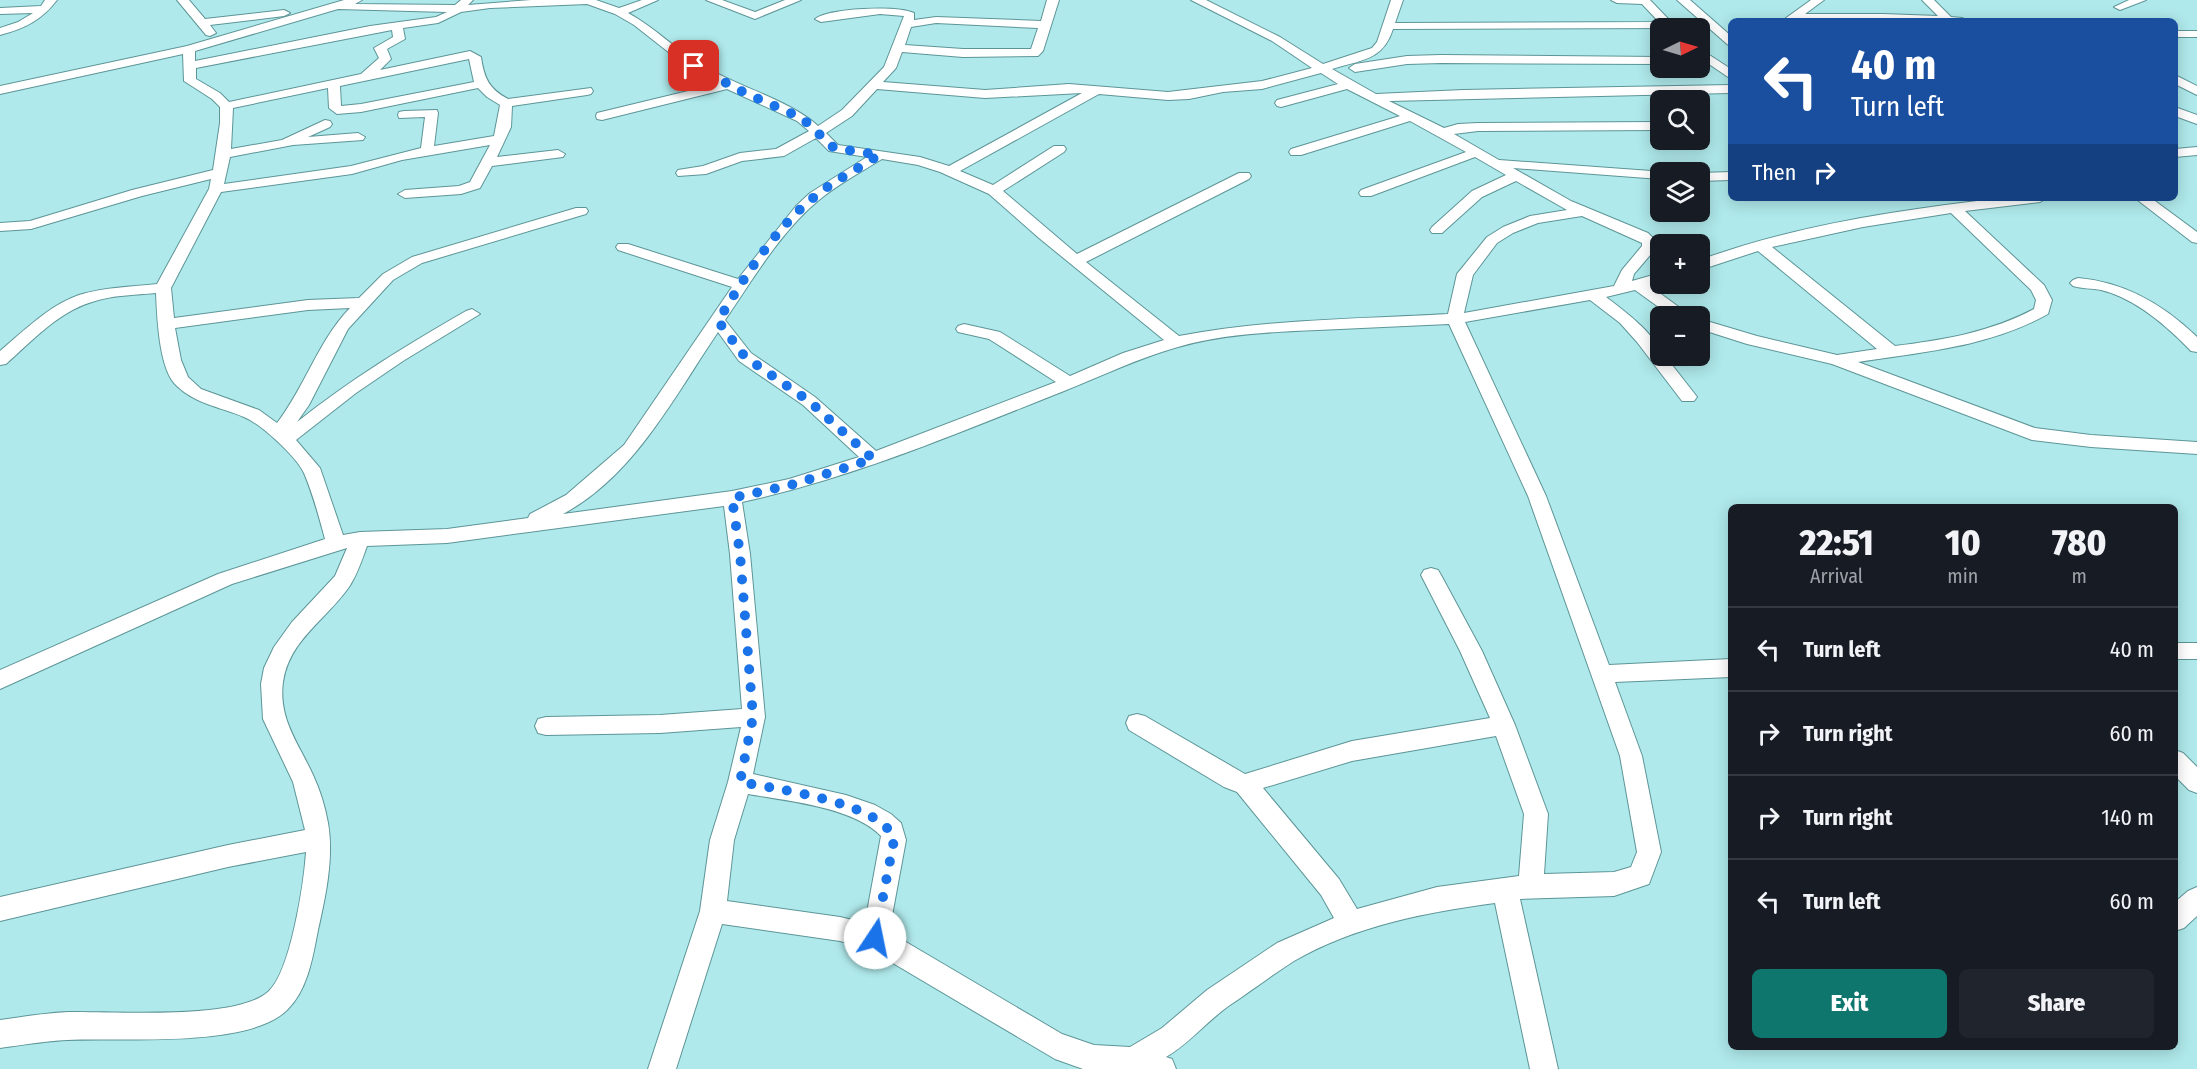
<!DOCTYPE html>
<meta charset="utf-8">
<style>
:root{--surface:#171b24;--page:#20242c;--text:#f1f3f6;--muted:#9ea1a6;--line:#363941;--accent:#0f766e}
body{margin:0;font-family:"Fira Sans Condensed",sans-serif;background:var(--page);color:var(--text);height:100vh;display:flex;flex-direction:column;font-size:22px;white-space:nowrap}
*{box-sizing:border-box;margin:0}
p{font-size:20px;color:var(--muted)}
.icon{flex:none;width:33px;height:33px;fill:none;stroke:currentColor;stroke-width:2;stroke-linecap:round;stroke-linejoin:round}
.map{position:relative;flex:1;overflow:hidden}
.panel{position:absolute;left:1728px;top:504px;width:450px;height:546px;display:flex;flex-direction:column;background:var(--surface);border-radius:9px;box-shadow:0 3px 15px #0003}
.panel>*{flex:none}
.guide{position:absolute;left:1728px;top:18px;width:450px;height:183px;border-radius:9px;box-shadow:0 3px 15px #0003;background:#1a4fa0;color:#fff;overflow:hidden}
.needle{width:39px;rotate:85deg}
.buttons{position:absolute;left:1650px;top:18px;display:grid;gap:12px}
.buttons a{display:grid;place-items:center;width:60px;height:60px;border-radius:9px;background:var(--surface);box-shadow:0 3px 15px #0003;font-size:30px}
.pin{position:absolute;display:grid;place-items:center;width:51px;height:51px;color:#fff;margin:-26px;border-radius:12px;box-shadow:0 3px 9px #0006}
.me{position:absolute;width:66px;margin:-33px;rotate:11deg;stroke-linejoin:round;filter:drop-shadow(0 0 4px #0008)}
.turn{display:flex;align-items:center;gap:21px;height:126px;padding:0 24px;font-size:27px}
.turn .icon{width:78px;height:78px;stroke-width:2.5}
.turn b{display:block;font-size:42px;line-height:51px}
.then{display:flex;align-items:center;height:57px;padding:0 24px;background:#0003;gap:12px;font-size:22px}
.eta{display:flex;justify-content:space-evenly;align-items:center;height:102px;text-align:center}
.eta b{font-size:36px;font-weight:800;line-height:42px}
.primary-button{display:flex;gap:12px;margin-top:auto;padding:12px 24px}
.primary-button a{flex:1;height:69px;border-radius:9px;background:var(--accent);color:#fff;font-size:24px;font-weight:800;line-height:69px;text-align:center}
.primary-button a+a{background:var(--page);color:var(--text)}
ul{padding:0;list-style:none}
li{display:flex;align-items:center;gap:18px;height:84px;padding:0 24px;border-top:2px solid var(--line)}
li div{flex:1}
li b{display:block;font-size:22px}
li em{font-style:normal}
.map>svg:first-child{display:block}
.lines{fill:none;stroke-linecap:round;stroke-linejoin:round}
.minor-casing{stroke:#5d9597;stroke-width:2}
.minor{fill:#fff;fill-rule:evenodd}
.route{stroke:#1a73e8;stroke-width:10;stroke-dasharray:0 18}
</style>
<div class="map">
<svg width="2197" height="1069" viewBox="0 0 2197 1069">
<rect width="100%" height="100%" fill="#afe9eb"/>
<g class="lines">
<defs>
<g id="minor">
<path d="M 45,0 L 57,0 C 42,20 24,29 0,35 L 0,28 L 18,22 L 33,13 L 0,14 L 0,8 L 41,6 Z"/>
<path d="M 177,0 L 189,0 L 205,19 L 284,10 L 290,13 L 284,16 L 210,25 L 216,33 L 210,36 L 206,35 Z"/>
<path d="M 344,0 L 362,0 L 355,4 L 455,5 L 461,0 L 473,0 L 468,5 L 531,0 L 596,0 L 619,8 L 642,0 L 658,0 L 628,13 C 654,27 675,49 700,64 C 735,86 790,100 818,126 L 842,110 L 884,67 L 904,16 L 880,14 L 821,22 L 815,19 C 829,8 897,5 914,13 L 914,20 L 936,17 L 1041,21 L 1047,0 L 1059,0 L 1043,51 L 1038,56 L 963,57 L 902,52 L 896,68 L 883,82 L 985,90 L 1069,84 L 1168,92 L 1262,81 L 1312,68 L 1272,41 L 1191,0 L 1206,0 L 1280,37 L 1323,64 L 1372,48 L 1377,42 L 1391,0 L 1403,0 L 1395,23 L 1659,22 L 1642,4 L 1617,3 L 1611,0 L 1650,0 L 1677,28 L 1393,29 C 1383,61 1360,60 1332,69 L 1376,94 L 1463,90 L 1731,85 L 1731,93 L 1389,101 L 1444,128 L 1458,124 L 1478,123 L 1660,122 L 1660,130 L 1478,131 L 1454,134 L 1499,160 L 1665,172 L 1660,172 L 1660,179 L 1513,168 L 1571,201 L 1648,233 L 1656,241 L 1657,247 L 1634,274 L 1632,281 L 1660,273 L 1660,283 L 1650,286 L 1687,313 L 1689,316 L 1671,316 L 1635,290 L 1606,297 C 1620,308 1660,336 1660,356 L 1665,356 L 1694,393 L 1697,397 L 1694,401 L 1682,401 L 1637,342 L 1620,323 L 1590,300 L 1465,322 L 1546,496 L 1609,665 L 1731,659 L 1731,677 L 1615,682 L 1642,756 L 1661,852 L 1649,884 L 1614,896 L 1520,899 L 1558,1069 L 1530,1069 L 1495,903 C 1427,912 1354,926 1294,961 C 1272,975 1251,991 1230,1005 C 1207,1021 1190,1043 1166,1057 L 1172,1059 L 1176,1069 L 1083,1069 L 1055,1059 L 869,949 L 840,941 L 722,924 L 676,1069 L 648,1069 L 700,911 L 710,840 L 728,782 L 741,727 L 660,733 L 546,735 L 538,733 L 535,726 L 538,719 L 546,717 L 660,715 L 742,709 L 730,554 L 724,506 L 447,543 L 367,546 C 362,560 357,575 349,587 C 326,620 289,640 283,682 C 278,719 299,744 313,775 C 320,790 325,806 328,823 C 334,857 326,895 318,930 C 313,956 308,989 288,1009 C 250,1049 121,1037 67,1040 C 45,1041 22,1045 0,1048 L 0,1020 C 23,1017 45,1013 68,1012 C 112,1011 238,1021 269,991 C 291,970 304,883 306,852 L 228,867 L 0,921 L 0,897 L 228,845 L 305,830 L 293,782 L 263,719 L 261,684 L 264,668 L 274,647 L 292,622 L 335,576 L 347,548 L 232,584 L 0,689 L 0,670 L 218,574 L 325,539 C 319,517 313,494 304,473 C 296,456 261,424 244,417 C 220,407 192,403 174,383 C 159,365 157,317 156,293 C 135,295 112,295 92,302 C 58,312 32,341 6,364 L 0,365 L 0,351 C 24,331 48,306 79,295 C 105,287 131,287 157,284 L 209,189 L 211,179 L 142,196 L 31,229 L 0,231 L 0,223 L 30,221 L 132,190 L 213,170 L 220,123 L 220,107 L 212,99 L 184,81 L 183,54 L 0,94 L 0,86 L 187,46 ZM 587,4 L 615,14 L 634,25 L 690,69 L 717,84 L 597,113 L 596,116 L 597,119 L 602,120 L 727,89 L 797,121 L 809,131 L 776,149 L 740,153 L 703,166 L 678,170 L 676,173 L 678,176 L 706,174 L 742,161 L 784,156 L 816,138 L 829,151 L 867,157 L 810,193 L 796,206 L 738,279 L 628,244 L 618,244 L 616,247 L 618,250 L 732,287 L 624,445 L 566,495 L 530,514 L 528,518 L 447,529 L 360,532 L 343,535 L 320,468 L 296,440 L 356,393 L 403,361 L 480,314 L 472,309 L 466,311 C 405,346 353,378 297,422 L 309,405 L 348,329 L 393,280 L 422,263 L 586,214 L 588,211 L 586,208 L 576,208 L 412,257 L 383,274 L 359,298 L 308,300 L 174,318 L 171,288 L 221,192 L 352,174 L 402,160 L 490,145 L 470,182 L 459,186 L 405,190 L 398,194 L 405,198 L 461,194 L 480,188 L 492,166 L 563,157 L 565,154 L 558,150 L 497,157 L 511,127 L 512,106 L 587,95 L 591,94 L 593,91 L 591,88 L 508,99 C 489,89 484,78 481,57 L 470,51 L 380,70 L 391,59 L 387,49 L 405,39 L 403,28 L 438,23 L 461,12 L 490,8 ZM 338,9 L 447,12 L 436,17 L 370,26 L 195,61 L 195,51 ZM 936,23 L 1038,28 L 1031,49 L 963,49 L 905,45 L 911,27 ZM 392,30 L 393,37 L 374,48 L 379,58 L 361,74 L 229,102 L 220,93 L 196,79 L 196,68 ZM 469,59 L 474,82 L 361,104 L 341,106 L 340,86 ZM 1321,73 L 1338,84 L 1277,100 L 1275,103 L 1277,106 L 1281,107 L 1347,89 L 1400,116 L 1291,149 L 1289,152 L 1291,155 L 1301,155 L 1410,121 L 1466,152 L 1361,190 L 1359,193 L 1361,196 L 1371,196 L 1475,157 L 1506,175 L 1472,191 L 1432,227 L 1430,230 L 1432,233 L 1442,233 L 1482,197 L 1516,181 L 1567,210 L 1530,216 L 1503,227 L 1487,237 L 1457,274 L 1448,314 C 1358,319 1268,319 1179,336 L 1086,262 L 1249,179 L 1251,176 L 1249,173 L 1239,173 L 1077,254 L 1003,191 L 1064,152 L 1066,149 L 1064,146 L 1054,146 L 993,185 L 960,171 L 1099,94 L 1168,100 L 1189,99 L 1223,92 L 1262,89 ZM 328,88 L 329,108 L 337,114 L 361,112 L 478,88 L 487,97 L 500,105 L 494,136 L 434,146 L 438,113 L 437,110 L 404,111 L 399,112 L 398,115 L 399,118 L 425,117 L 421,148 L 351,166 L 224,184 L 230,157 L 293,145 L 363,140 L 365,137 L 358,133 L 308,137 L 330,127 L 332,124 L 330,121 L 325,120 L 282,140 L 231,149 L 233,108 ZM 877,89 L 985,98 L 1082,93 L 949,166 L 920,157 L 838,145 L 826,133 L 852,116 ZM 882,159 L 918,165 L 940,172 L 989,194 L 1039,238 L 1164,340 L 1123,353 L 1070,376 L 1000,332 L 964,324 L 958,326 L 956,329 L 958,332 L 989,339 L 1056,382 L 876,451 L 815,397 L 751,353 L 725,320 C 753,279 781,231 819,200 C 838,184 861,172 882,159 ZM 1582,216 L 1642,243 L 1642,246 L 1622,270 L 1614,286 L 1464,313 L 1473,275 L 1497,243 L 1513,233 L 1538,223 ZM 350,308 C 318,341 305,387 277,423 L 259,410 L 201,389 L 188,377 L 181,360 L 175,328 L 308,310 ZM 1449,324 L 1528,496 L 1620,756 L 1637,852 L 1631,867 L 1614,872 L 1544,874 L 1548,814 L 1515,725 L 1482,651 L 1441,575 L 1438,570 L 1431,568 L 1424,570 L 1421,575 L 1460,651 L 1490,718 L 1352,741 L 1245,774 L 1145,716 L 1137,714 L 1129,716 L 1126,723 L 1129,730 L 1224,787 L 1237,792 L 1321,895 L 1334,918 L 1277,943 L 1207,990 L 1162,1028 L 1130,1047 L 1094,1045 L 1062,1034 L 889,932 L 906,840 L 901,823 L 891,814 L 875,805 L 846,795 L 753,774 L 765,717 L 750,554 L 742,502 C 853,478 958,433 1064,391 C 1102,376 1138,358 1178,347 C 1223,334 1271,332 1318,330 C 1362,328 1405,326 1449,324 ZM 718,332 L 739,361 L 803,405 L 859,457 L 789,479 L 732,491 L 563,514 C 634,476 674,397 718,332 ZM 1496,736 L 1524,814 L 1519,876 L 1437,887 L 1357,909 L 1339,879 L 1263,788 L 1352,761 ZM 748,794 C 787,801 853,807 881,836 L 865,923 L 840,917 L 727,901 L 734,840 Z"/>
<path d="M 706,0 L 722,0 L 755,12 L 785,0 L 801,0 L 755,19 Z"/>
<path d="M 1677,0 L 1690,0 L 1731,36 L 1731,46 L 1727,44 Z"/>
<path d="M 1811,0 L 1824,0 L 1805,14 L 1883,14 L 1938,16 L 1922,0 L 1934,0 L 1951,17 L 1962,18 L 1968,21 L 1785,21 L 1786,18 Z"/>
<path d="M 2129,0 L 2146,0 L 2120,10 L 2114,7 Z"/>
<rect x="2175" y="31" width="22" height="6"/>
<path d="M 1700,49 L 1731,69 L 1731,79 L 1700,58 Z"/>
<path d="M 1441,55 L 1660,57 L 1660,64 L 1441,63 L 1407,64 L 1355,72 L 1349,68 L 1355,64 L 1407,56 Z"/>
<path d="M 2175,75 L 2197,86 L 2197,95 L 2175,84 Z"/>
<path d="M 2175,107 L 2197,115 L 2197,124 L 2175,116 Z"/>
<path d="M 2197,147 L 2197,155 L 2175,157 L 2175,149 Z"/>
<path d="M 1731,172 L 1731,180 L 1700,181 L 1700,173 Z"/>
<path d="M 2001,198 L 2047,198 L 2040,202 L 1965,211 L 2044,285 L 2052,300 L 2048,314 C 1989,347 1923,352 1858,362 L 2035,428 L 2091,435 L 2197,442 L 2197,454 L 2091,447 L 2032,440 L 1832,364 L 1747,344 L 1700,329 L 1700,319 L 1757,336 L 1837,355 L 1877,349 L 1758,251 L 1700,270 L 1700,260 C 1795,225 1900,210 2001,198 ZM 1951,213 L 2031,290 L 2036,300 L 2034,309 C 1991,332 1943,340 1895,346 L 1772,247 L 1863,227 Z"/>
<path d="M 2135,198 L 2151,198 L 2197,232 L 2197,243 L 2192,242 Z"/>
<path d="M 2078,278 C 2125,282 2164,305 2197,337 L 2197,352 L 2191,351 C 2167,326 2135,298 2101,290 C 2092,288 2082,289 2073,286 L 2070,283 L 2073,280 Z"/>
<rect x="2175" y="643" width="22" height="16"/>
<path d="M 2175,750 L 2183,753 L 2197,767 L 2197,793 L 2189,790 L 2175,776 Z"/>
<path d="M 2197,887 L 2197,916 L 2184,928 L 2175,931 L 2175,902 L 2188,891 Z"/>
</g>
</defs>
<use href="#minor" class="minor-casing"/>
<use href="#minor" class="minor"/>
</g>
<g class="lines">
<path class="route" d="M 694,66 L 747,94 L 802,118 L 834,148 L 879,155 C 858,169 833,181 813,198 C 774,230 744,278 718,321 L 745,357 L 809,401 L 873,459 L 791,485 L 732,498 L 740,554 L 753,717 L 740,782 C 775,789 885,803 894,840 L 875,938"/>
</g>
</svg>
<div class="buttons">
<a><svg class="needle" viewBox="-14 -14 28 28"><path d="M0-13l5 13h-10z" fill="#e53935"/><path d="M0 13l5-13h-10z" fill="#9ea1a6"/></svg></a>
<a><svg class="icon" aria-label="search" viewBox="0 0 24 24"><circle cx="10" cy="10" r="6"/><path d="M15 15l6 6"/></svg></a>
<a><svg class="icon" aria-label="layers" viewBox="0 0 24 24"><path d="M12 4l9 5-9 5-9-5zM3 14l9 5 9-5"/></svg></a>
<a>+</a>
<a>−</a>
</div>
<div class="pin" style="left:694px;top:66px;background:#d93025"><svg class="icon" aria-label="arrive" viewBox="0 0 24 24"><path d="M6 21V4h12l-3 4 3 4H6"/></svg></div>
<svg class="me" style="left:875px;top:938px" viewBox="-20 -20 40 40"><circle r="19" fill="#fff"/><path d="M0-13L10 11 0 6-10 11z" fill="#1a73e8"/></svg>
<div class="guide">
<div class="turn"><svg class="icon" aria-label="left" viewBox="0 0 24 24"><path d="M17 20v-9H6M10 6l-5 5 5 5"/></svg><div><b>40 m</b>Turn left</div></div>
<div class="then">Then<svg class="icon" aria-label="right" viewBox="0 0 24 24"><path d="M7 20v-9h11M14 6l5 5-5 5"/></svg></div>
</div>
<section class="panel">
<div class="eta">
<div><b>22:51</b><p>Arrival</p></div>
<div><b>10</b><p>min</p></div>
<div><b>780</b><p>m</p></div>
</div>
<ul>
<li><svg class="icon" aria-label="left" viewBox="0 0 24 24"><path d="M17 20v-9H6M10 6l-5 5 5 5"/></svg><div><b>Turn left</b></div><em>40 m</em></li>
<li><svg class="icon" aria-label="right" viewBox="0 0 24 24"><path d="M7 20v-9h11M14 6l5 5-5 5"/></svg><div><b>Turn right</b></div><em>60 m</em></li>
<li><svg class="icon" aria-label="right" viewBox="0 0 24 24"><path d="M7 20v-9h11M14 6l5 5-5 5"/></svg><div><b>Turn right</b></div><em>140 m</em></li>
<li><svg class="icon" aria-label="left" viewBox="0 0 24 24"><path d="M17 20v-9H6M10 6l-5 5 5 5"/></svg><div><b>Turn left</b></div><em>60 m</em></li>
</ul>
<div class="primary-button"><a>Exit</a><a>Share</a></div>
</section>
</div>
